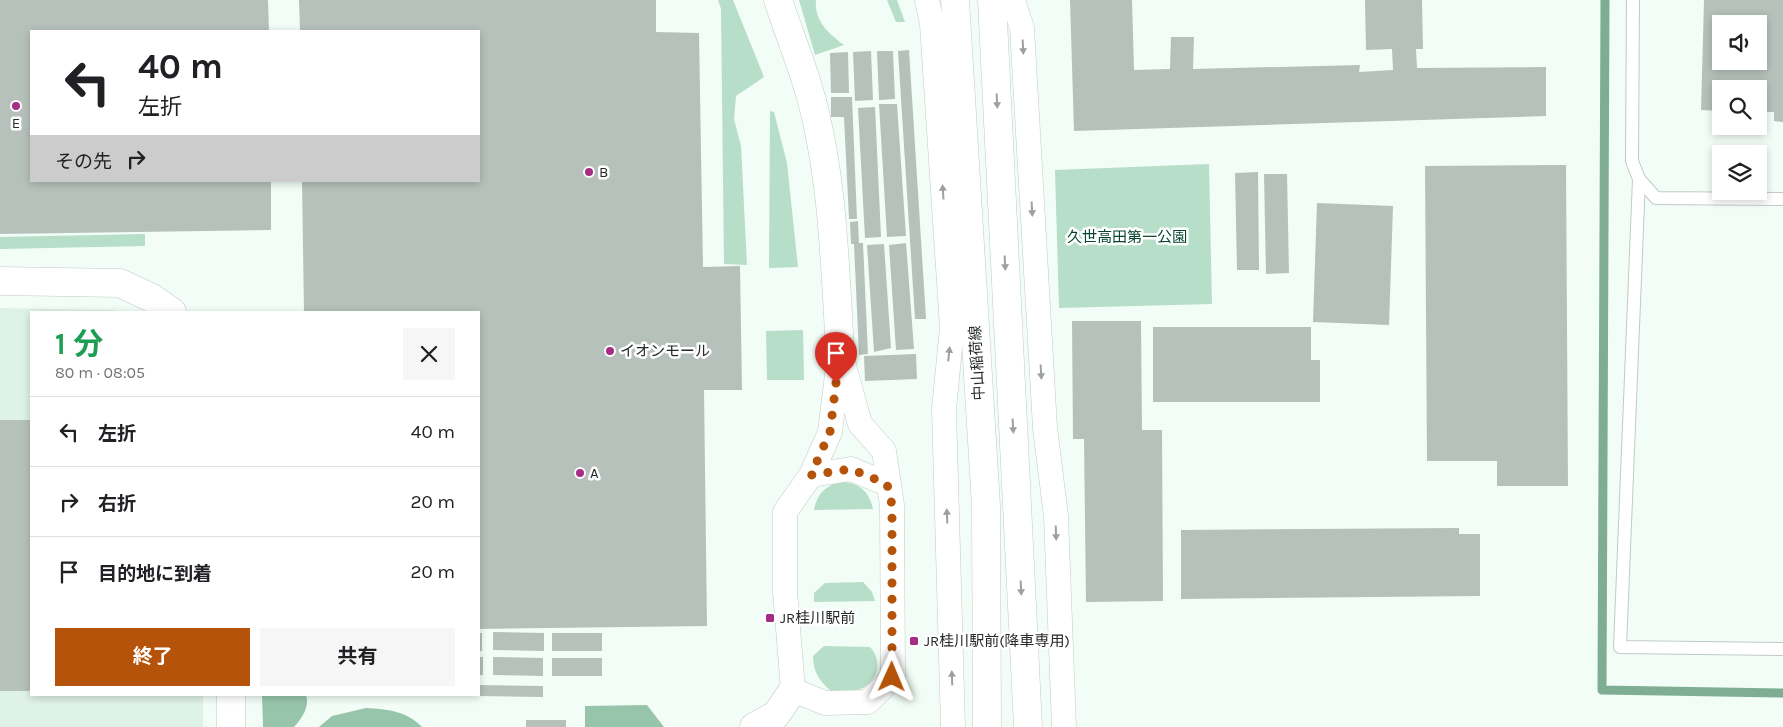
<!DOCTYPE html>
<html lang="ja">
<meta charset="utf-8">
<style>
:root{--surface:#fff;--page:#f6f6f6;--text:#202124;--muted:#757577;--line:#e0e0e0;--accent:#b45309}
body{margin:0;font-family:Karla,"Noto Sans JP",sans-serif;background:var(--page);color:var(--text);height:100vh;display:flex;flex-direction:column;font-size:19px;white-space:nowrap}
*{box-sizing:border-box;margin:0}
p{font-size:16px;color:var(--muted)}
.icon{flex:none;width:28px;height:28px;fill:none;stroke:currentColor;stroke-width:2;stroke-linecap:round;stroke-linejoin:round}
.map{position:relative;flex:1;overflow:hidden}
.details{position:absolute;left:30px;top:311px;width:450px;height:385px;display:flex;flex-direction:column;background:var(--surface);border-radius:0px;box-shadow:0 2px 8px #0003}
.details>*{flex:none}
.banner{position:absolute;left:30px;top:30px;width:450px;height:152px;border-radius:0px;box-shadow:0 2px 8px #0003;background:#fff;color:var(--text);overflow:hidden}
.fabs{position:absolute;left:1712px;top:15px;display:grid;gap:10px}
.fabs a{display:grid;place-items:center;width:55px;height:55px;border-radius:0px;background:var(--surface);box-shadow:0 2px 8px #0003;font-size:25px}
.pin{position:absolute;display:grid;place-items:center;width:42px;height:42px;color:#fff;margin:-51px -21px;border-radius:50% 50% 50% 0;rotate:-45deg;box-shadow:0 0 5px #0007}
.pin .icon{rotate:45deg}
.me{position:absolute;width:55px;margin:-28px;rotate:1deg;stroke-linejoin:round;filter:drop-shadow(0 0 4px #0008)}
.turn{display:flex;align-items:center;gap:18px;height:105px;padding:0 25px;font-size:22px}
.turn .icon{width:65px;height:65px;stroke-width:2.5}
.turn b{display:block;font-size:35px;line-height:42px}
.then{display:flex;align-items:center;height:48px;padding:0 25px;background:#0003;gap:10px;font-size:19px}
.round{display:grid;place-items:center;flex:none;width:52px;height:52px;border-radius:0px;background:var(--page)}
.head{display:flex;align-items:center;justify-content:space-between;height:85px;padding:0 25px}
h1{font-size:30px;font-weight:700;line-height:38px;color:#1e9e55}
.primary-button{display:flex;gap:10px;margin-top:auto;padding:10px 25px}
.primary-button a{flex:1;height:58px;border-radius:0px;background:var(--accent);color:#fff;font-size:20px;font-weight:700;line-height:58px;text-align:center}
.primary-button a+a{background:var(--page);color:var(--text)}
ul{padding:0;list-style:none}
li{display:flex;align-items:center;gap:15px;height:70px;padding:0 25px;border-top:1px solid var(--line)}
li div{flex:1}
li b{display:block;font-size:19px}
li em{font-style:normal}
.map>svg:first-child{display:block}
.built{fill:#dff2e7}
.green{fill:#b7dec8}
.forest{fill:#96c5ac}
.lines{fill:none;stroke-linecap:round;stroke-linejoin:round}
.stream{stroke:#7ead94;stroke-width:9}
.building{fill:#b6c1bb;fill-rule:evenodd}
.lane-casing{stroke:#c1cbc5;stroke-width:14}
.street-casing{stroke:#c1cbc5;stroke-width:25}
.secondary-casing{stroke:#c1cbc5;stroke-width:29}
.lane{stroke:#fff;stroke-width:12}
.street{stroke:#fff;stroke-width:24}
.secondary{stroke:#fff;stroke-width:28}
.oneway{fill:#9ea09e}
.route{stroke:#b45309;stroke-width:9;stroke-dasharray:0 16.2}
.poi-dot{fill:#a52d83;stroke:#fff;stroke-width:2}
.labels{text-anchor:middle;stroke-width:5;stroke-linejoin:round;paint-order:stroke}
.poi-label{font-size:15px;fill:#272b28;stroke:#fff;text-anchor:start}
.park-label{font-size:15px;fill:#07452d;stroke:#fff}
.street-label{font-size:15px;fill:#272b28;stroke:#fff}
</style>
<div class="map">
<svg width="1783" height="727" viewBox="0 0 1783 727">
<rect width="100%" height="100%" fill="#f2fdf7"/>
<path class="built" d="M 0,308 L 114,310 L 118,312 L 31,312 L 31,695 L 203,695 L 203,727 L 0,727 Z"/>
<g class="green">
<path d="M 718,0 L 733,0 L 764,77 L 736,96 L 734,119 L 741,146 L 747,265 L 724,264 L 721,9 Z"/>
<path d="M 799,0 L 816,0 C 814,21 829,34 844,45 L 815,55 Z"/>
<path d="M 887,0 L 897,0 L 905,22 L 896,22 Z"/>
<path d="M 770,111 L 774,112 L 787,163 L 798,267 L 769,268 Z"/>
<path d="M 1209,164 L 1212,304 L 1059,308 L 1055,170 Z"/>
<path d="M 145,234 L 145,246 L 0,249 L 0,237 Z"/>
<path d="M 803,330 L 804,380 L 767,380 L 766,331 Z"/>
<path d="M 838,482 C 857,481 869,490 873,509 L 814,510 C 817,495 823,488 838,482 Z"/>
<path d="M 863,582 L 872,592 L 875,601 L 814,602 L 814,593 L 825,583 Z"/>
<path d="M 824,646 L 870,647 C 885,663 876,686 855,691 C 848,693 841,693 834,693 C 821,684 813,673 813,656 Z"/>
</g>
<g class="forest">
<path d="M 262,695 L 306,695 C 310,707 302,718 294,727 L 263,727 Z"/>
<path d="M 647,705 L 664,727 L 585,727 L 585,706 Z"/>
<path d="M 366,708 C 387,709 407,711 422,727 L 319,727 L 332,716 Z"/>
</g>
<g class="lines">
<path class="stream" d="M 1605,0 L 1602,690 L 1783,693"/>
</g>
<g class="building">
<path d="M 0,0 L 268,0 L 269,31 L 31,31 L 31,181 L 271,181 L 271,230 L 0,234 Z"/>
<path d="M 299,0 L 656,0 L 656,32 L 699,33 L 703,267 L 740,266 L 742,390 L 704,390 L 707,626 L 479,629 L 479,312 L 304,312 L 302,181 L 479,181 L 479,31 L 300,31 Z"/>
<path d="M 1070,0 L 1132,0 L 1134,70 L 1170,69 L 1171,37 L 1194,37 L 1193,69 L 1360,65 L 1359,72 L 1393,70 L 1392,49 L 1366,50 L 1365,0 L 1422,0 L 1423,49 L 1416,49 L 1417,68 L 1546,67 L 1546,116 L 1074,131 Z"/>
<path d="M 1704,0 L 1783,0 L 1783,122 L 1774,121 L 1774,112 L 1759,112 L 1759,89 L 1721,89 L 1721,111 L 1701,110 ZM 1721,24 L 1759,24 L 1759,61 L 1721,61 Z"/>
<path d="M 909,50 L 926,319 L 915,319 L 898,51 Z"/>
<path d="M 871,51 L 873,100 L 855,101 L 853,52 Z"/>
<path d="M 877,51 L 893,51 L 895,99 L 879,100 Z"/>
<path d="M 848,52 L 849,93 L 831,93 L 830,53 Z"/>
<path d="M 831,97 L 852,97 L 857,219 L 849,219 L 844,117 L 831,117 Z"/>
<path d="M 879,104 L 897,104 L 906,236 L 887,237 Z"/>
<path d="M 875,107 L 881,237 L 865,238 L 858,108 Z"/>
<path d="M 1566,165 L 1568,486 L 1497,486 L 1497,461 L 1427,461 L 1425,166 Z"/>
<path d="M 1258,172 L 1259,270 L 1237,270 L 1235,173 Z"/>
<path d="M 1264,174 L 1287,174 L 1289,273 L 1266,274 Z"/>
<path d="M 1317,203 L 1393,206 L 1389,325 L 1313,322 Z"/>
<path d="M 858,221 L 859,243 L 863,243 L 868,354 L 859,355 L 854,244 L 851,244 L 850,222 Z"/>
<path d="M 906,243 L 914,349 L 896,350 L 889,245 Z"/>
<path d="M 884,244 L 891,348 L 874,352 L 867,245 Z"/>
<path d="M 1072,321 L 1141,321 L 1142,430 L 1162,430 L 1163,601 L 1086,602 L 1084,439 L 1073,439 Z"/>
<path d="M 1153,327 L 1311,327 L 1311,360 L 1320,360 L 1320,402 L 1153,402 Z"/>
<path d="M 916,354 L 917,379 L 865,381 L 864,356 Z"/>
<rect x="0" y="420" width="31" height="271"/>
<path d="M 1459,528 L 1459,534 L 1480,534 L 1480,596 L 1181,599 L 1181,530 Z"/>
<path d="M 493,632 L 544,633 L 544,651 L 493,650 Z"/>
<rect x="479" y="633" width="3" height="18"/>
<rect x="552" y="633" width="50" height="18"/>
<rect x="479" y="657" width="4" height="18"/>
<path d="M 493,657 L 543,658 L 543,676 L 493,675 Z"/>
<rect x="552" y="658" width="50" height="18"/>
<path d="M 479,685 L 543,686 L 543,697 L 479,696 Z"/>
<rect x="526" y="720" width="40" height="7"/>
</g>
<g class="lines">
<defs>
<g id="lane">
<path d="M 1633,0 L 1632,161 L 1639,179 L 1656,198 L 1783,199"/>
<path d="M 1639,179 L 1620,647 L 1783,649"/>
</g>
<g id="street">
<path d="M 927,0 L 932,24 L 952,328 L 944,409 L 953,727"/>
<path d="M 1013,0 L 1022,28 L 1045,428 L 1056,516 L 1064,727"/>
<path d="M 840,351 L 860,424 L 884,451 L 892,505 L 893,677 L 868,702 L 825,703 L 793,690 L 785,591 L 785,512 L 811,475 L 830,432 Z"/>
<path d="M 811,475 L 851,469 L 887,484"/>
</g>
<g id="secondary">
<path d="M 778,0 C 788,31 801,62 810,94 C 833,175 835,267 840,351"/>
<path d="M 955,0 L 986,506 L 987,727"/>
<path d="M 992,0 L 1028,727"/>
<path d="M 0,281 L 120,283 L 152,298 L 172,312"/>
<path d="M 231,727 L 231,695"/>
<path d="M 754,727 L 776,715 L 793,690"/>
</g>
</defs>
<use href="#lane" class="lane-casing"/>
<use href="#street" class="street-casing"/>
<use href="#secondary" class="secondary-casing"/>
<use href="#lane" class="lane"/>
<use href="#street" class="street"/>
<use href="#secondary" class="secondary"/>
</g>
<defs><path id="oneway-solid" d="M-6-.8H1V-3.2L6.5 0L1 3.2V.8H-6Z" transform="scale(1.25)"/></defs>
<g class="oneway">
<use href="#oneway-solid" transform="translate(1023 47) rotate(87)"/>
<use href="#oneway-solid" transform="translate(997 101) rotate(87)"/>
<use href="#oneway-solid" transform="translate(943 192) rotate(-94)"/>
<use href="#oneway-solid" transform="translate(1032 209) rotate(87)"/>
<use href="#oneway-solid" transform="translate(1005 263) rotate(87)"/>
<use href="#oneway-solid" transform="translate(949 354) rotate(-84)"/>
<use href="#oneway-solid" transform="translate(1041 372) rotate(87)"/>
<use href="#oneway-solid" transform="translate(1013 426) rotate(87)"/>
<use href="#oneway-solid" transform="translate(947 516) rotate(-92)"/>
<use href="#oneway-solid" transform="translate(1056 533) rotate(88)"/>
<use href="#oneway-solid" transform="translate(1021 588) rotate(87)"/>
<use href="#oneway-solid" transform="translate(952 678) rotate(-92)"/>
</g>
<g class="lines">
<path class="route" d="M 836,383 L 830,432 L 811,475 L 851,469 L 887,484 L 892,505 L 892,677"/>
</g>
<g class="poi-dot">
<circle cx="16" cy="106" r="5"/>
<circle cx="589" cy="172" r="5"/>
<circle cx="610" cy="351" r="5"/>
<circle cx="580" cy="473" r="5"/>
<rect x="765" y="613" width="10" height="10" rx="2.5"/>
<rect x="909" y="636" width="10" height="10" rx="2.5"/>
</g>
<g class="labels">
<g class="poi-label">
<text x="16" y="128" text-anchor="middle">E</text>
<text x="599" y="177">B</text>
<text x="620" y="356">イオンモール</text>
<text x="590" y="478">A</text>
<text x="780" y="623">JR桂川駅前</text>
<text x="924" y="646">JR桂川駅前(降車専用)</text>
</g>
<g class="park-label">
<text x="1127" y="242">久世高田第一公園</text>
</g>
<g class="street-label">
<text transform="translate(977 363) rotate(-93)" y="5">中山稲荷線</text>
</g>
</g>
</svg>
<div class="fabs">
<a><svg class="icon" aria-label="sound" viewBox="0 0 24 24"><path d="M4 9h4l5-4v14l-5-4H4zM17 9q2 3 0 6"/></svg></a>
<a><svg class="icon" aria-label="search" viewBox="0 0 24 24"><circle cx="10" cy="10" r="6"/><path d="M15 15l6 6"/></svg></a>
<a><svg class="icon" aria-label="layers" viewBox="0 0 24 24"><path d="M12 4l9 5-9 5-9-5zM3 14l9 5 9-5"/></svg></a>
</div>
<div class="pin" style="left:836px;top:383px;background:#d93025"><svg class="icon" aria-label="arrive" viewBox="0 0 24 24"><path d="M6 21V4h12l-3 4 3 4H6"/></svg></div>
<svg class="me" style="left:892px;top:677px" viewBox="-20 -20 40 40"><path d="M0-17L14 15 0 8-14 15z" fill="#b45309" stroke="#fff" stroke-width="4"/></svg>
<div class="banner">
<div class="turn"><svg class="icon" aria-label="left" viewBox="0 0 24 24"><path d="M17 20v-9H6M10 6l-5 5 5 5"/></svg><div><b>40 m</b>左折</div></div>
<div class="then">その先<svg class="icon" aria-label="right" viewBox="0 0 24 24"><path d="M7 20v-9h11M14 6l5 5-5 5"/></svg></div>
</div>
<section class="details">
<div class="head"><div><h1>1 分</h1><p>80 m · 08:05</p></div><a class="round"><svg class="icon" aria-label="close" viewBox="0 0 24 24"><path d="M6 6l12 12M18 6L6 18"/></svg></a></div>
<ul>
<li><svg class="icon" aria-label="left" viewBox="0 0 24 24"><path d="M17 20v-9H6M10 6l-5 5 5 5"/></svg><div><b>左折</b></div><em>40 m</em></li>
<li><svg class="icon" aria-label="right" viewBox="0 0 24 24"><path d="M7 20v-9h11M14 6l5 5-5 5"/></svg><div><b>右折</b></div><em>20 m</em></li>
<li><svg class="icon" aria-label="arrive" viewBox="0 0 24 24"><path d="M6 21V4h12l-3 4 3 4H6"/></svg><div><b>目的地に到着</b></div><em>20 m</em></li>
</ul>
<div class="primary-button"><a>終了</a><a>共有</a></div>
</section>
</div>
